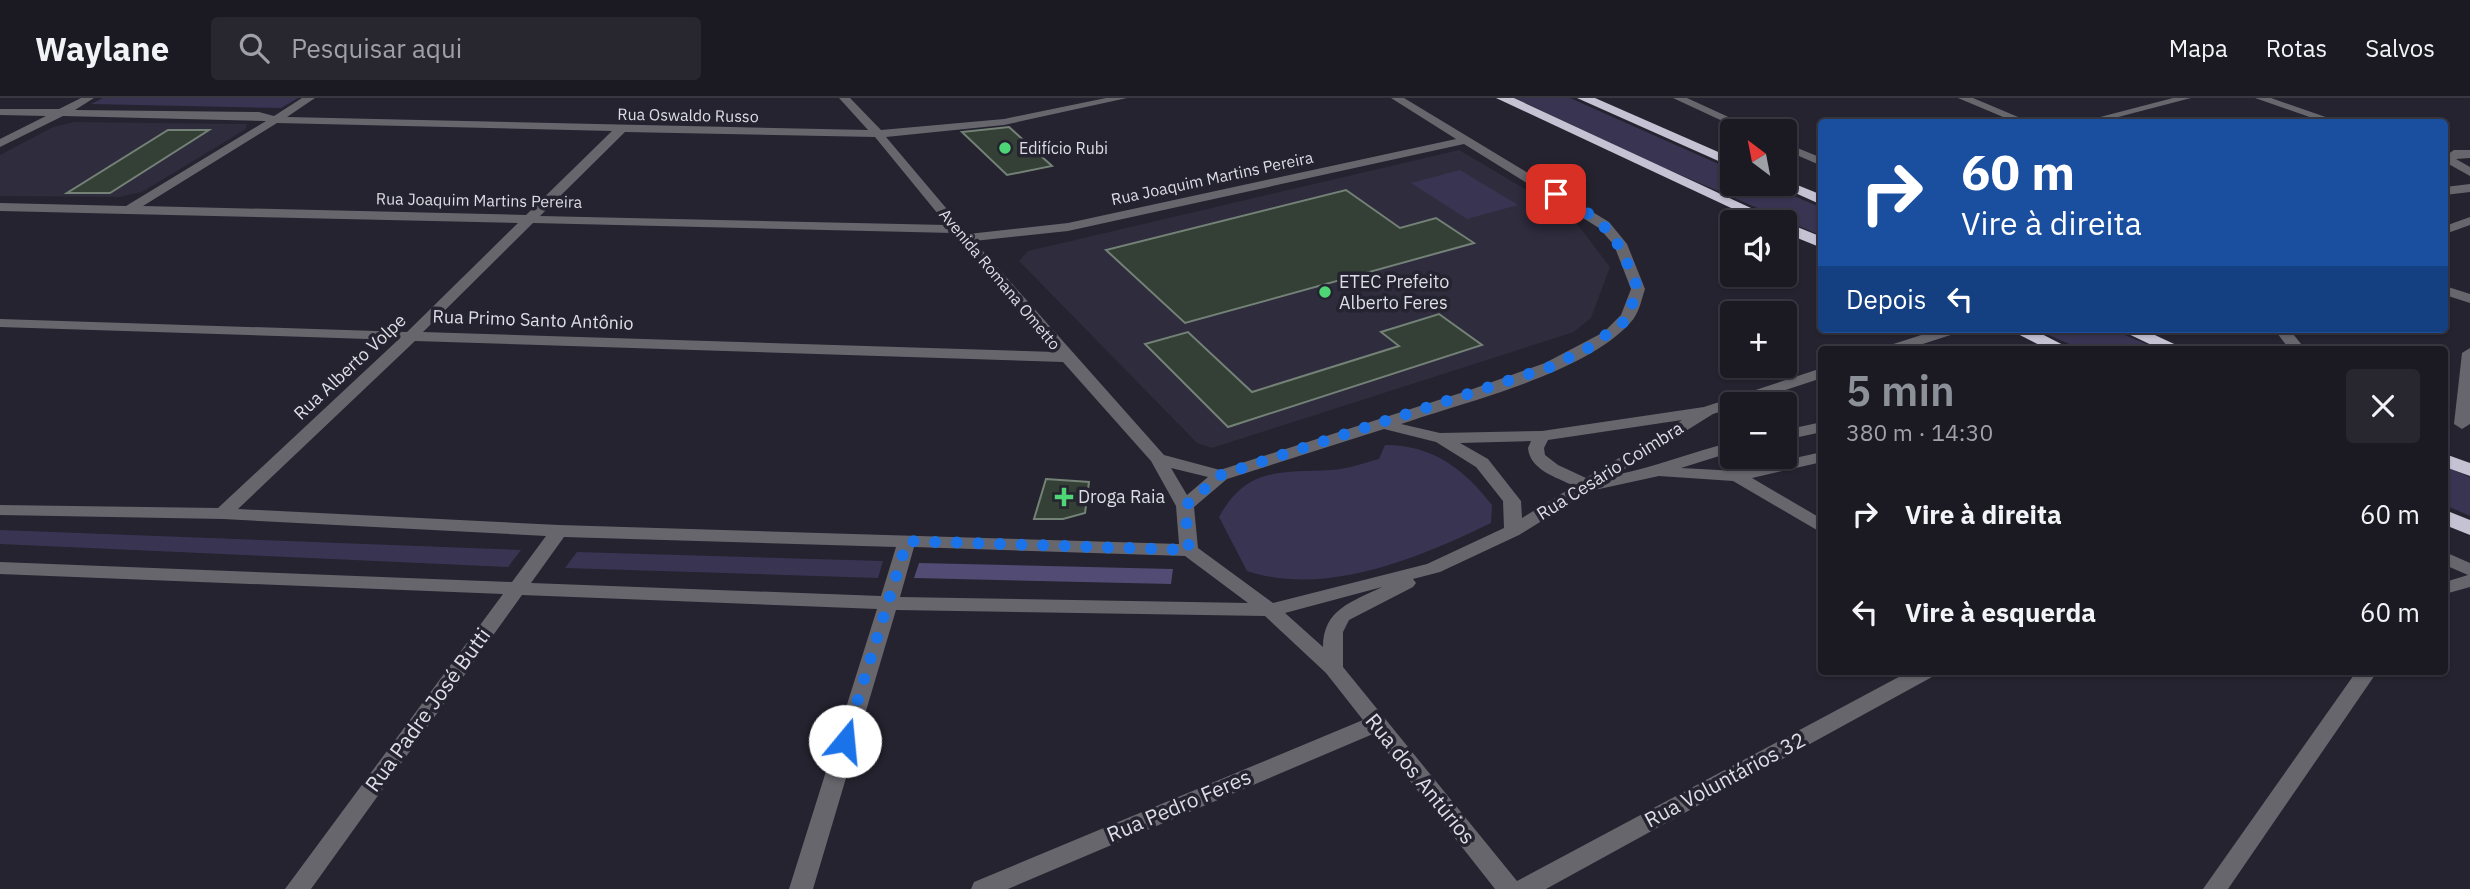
<!DOCTYPE html>
<html lang="pt">
<meta charset="utf-8">
<style>
:root{--surface:#1b1a23;--page:#282730;--text:#f1f3f6;--muted:#a0a1a6;--line:#393841;--accent:#8c9099}
body{margin:0;font-family:"IBM Plex Sans",sans-serif;background:var(--page);color:var(--text);height:100vh;display:flex;flex-direction:column;font-size:26px;white-space:nowrap}
*{box-sizing:border-box;margin:0}
p{font-size:23px;color:var(--muted)}
.icon{flex:none;width:38px;height:38px;fill:none;stroke:currentColor;stroke-width:2;stroke-linecap:round;stroke-linejoin:round}
.map{position:relative;flex:1;overflow:hidden}
.side{position:absolute;left:1818px;top:248px;width:630px;height:329px;display:flex;flex-direction:column;background:var(--surface);border-radius:7px;box-shadow:0 2px 5px #0004,0 0 0 2px var(--line)}
.side>*{flex:none}
.banner{position:absolute;left:1818px;top:21px;width:630px;height:214px;border-radius:7px;box-shadow:0 2px 5px #0004,0 0 0 2px var(--line);background:#1a4fa0;color:#fff;overflow:hidden}
.needle{width:46px;rotate:328deg}
.fabs{position:absolute;left:1720px;top:21px;display:grid;gap:14px}
.fabs a{display:grid;place-items:center;width:77px;height:77px;border-radius:7px;background:var(--surface);box-shadow:0 2px 5px #0004,0 0 0 2px var(--line);font-size:35px}
.pin{position:absolute;display:grid;place-items:center;width:60px;height:60px;color:#fff;margin:-30px;border-radius:14px;box-shadow:0 4px 10px #0006}
.me{position:absolute;width:77px;margin:-38px;rotate:17deg;stroke-linejoin:round;filter:drop-shadow(0 0 5px #0008)}
.turn{display:flex;align-items:center;gap:24px;height:147px;padding:0 28px;font-size:32px}
.turn .icon{width:91px;height:91px;stroke-width:2.5}
.turn b{display:block;font-size:49px;line-height:60px}
.then{display:flex;align-items:center;height:66px;padding:0 28px;background:#0003;gap:14px;font-size:26px}
.round{display:grid;place-items:center;flex:none;width:74px;height:74px;border-radius:7px;background:var(--page)}
.summary{display:flex;align-items:center;justify-content:space-between;height:119px;padding:0 28px}
h1{font-size:42px;font-weight:600;line-height:52px;color:var(--accent)}
ul{padding:0;list-style:none}
li{display:flex;align-items:center;gap:21px;height:98px;padding:0 28px}
li div{flex:1}
li b{display:block;font-size:26px}
li em{font-style:normal}
header{display:flex;align-items:center;gap:42px;box-sizing:border-box;height:98px;padding:0 35px;background:var(--surface);border-bottom:2px solid var(--line)}
header strong{font-size:33px}
nav{display:flex;gap:38px;margin-inline-start:auto;font-size:24px}
.search{width:490px;height:63px;background:var(--page);display:flex;align-items:center;gap:18px;box-sizing:border-box;padding:0 24px;border-radius:7px;color:var(--muted);font-size:26px}
.map>svg:first-child{display:block}
.built{fill:#2e2c3d}
.green{fill:#3a3453}
.forest{fill:#524b73}
.building{fill:#344036;stroke:#748176;stroke-width:2}
.lines{fill:none;stroke-linecap:round;stroke-linejoin:round}
.minor{fill:#67666d;fill-rule:evenodd}
.highway{fill:#c4c2d3;fill-rule:evenodd}
.route{stroke:#1a73e8;stroke-width:12;stroke-dasharray:0 21.6}
.poi-dot{fill:#4ed676;stroke:#24232f;stroke-width:2.5}
.labels{text-anchor:middle;stroke-width:7;stroke-linejoin:round;paint-order:stroke}
.far-street-label{font-size:16px;fill:#dddde5;stroke:#24232f}
.far-poi-label{font-size:16px;fill:#dddde5;stroke:#24232f;text-anchor:start}
.poi-label{font-size:18px;fill:#dddde5;stroke:#24232f;text-anchor:start}
.street-label{font-size:18px;fill:#dddde5;stroke:#24232f}
.near-street-label{font-size:21px;fill:#dddde5;stroke:#24232f}
</style>
<header>
<strong>Waylane</strong>
<div class="search"><svg class="icon" aria-label="search" viewBox="0 0 24 24"><circle cx="10" cy="10" r="6"/><path d="M15 15l6 6"/></svg>Pesquisar aqui</div>
<nav><a>Mapa</a><a>Rotas</a><a>Salvos</a></nav>
</header>
<div class="map">
<svg width="2470" height="791" viewBox="0 0 2470 791">
<rect width="100%" height="100%" fill="#24232f"/>
<g class="built">
<path d="M 74,24 L 247,26 L 246,31 L 142,94 L 119,99 L 0,98 L 0,57 L 53,29 Z"/>
<path d="M 1459,52 L 1571,118 L 1610,169 L 1591,220 L 1574,234 L 1212,350 L 1197,345 L 1019,163 L 1028,153 Z"/>
</g>
<g class="green">
<path d="M 103,0 L 298,0 L 281,10 L 91,6 Z"/>
<path d="M 1515,0 L 1570,0 L 1732,72 L 1732,86 L 1766,86 L 1822,110 L 1822,138 L 1653,65 Z"/>
<path d="M 1460,72 L 1518,107 L 1467,121 L 1411,85 Z"/>
<path d="M 2035,231 L 2110,231 L 2161,252 L 2083,252 Z"/>
<path d="M 1385,347 C 1433,347 1464,371 1492,407 L 1491,425 C 1419,460 1326,499 1247,473 L 1219,419 C 1247,368 1281,375 1331,372 C 1347,371 1364,365 1379,361 Z"/>
<path d="M 2445,369 L 2470,379 L 2470,418 L 2445,407 Z"/>
<path d="M 0,432 L 521,452 L 508,469 L 0,446 Z"/>
<path d="M 577,454 L 883,463 L 878,480 L 565,470 Z"/>
</g>
<path class="forest" d="M 919,465 L 1173,471 L 1171,486 L 914,480 Z"/>
<g class="building">
<path d="M 1009,29 L 1052,68 L 1007,77 L 962,34 Z"/>
<path d="M 168,32 L 209,32 L 110,95 L 67,95 Z"/>
<path d="M 1346,92 L 1400,130 L 1436,120 L 1474,145 L 1185,225 L 1106,152 Z"/>
<path d="M 1439,216 L 1482,247 L 1228,329 L 1145,246 L 1188,234 L 1252,294 L 1399,248 L 1381,234 Z"/>
<path d="M 1046,381 L 1089,384 L 1085,415 L 1063,421 L 1034,421 Z"/>
</g>
<g class="lines">
<g class="minor">
<path d="M 81,0 L 94,0 L 75,12 L 259,14 L 274,18 L 302,0 L 315,0 L 287,19 L 868,32 L 839,0 L 850,0 L 881,32 L 1004,21 L 1106,0 L 1127,0 L 1004,27 L 886,39 L 968,136 L 1068,125 L 1456,41 L 1391,0 L 1404,0 L 1609,124 L 1627,146 L 1645,191 C 1641,203 1639,216 1630,225 C 1584,276 1467,303 1401,326 L 1440,335 L 1542,333 L 1704,309 L 1822,270 L 1822,280 L 1743,306 L 1732,306 L 1732,310 L 1713,316 L 1615,377 C 1655,369 1692,354 1732,344 L 1732,354 L 1681,370 L 1737,373 L 1822,354 L 1822,364 L 1752,380 L 1822,421 L 1822,435 L 1733,383 L 1659,378 L 1590,393 L 1519,437 L 1440,474 L 1413,481 L 1416,485 L 1413,489 L 1349,522 L 1343,534 L 1343,569 L 1517,783 L 1908,574 L 1935,574 L 1932,579 L 1546,791 L 1495,791 L 1373,636 L 1008,791 L 971,791 L 974,784 L 1363,622 L 1326,575 L 1265,518 L 896,512 L 813,791 L 789,791 L 877,511 L 522,497 L 311,791 L 285,791 L 503,496 L 0,476 L 0,464 L 512,484 L 546,438 L 223,421 L 0,417 L 0,407 L 218,410 L 398,242 L 0,229 L 0,221 L 407,234 L 518,125 L 0,113 L 0,105 L 126,108 L 266,23 L 63,18 L 0,49 L 0,41 L 46,18 L 0,17 L 0,11 L 59,11 ZM 277,25 L 612,33 L 526,117 L 143,108 ZM 625,34 L 875,39 L 947,127 L 540,118 ZM 1464,46 L 1599,130 L 1614,147 L 1631,191 L 1621,217 L 1604,234 L 1545,265 L 1470,292 L 1220,372 L 1164,357 L 974,143 L 1068,133 ZM 533,125 L 953,135 L 1055,254 L 423,234 ZM 415,243 L 1063,264 L 1151,363 L 1176,408 L 1179,446 L 559,427 L 238,411 ZM 1682,322 L 1586,380 L 1558,367 L 1545,357 L 1544,350 L 1548,342 ZM 1384,331 L 1436,344 L 1476,369 L 1503,403 L 1504,430 L 1427,466 L 1273,505 L 1198,450 L 1194,409 L 1227,381 ZM 1531,343 L 1528,350 C 1530,372 1556,379 1574,388 L 1522,420 L 1521,403 L 1488,361 L 1460,345 ZM 1171,370 L 1208,379 L 1187,397 ZM 564,439 L 896,449 L 881,498 L 531,485 ZM 914,449 L 1185,458 L 1248,505 L 900,499 ZM 1382,489 C 1352,504 1323,511 1323,549 L 1285,515 Z"/>
<path d="M 1673,0 L 1687,0 L 1759,33 L 1744,33 Z"/>
<path d="M 1958,0 L 1973,0 L 2030,24 L 2015,24 Z"/>
<path d="M 2173,0 L 2191,0 L 2099,24 L 2081,24 Z"/>
<path d="M 2255,0 L 2271,0 L 2340,24 L 2324,24 Z"/>
<path d="M 1785,45 L 1822,60 L 1822,68 L 1785,52 Z"/>
<path d="M 2454,52 L 2470,52 L 2470,60 L 2456,61 L 2470,69 L 2470,78 L 2445,64 L 2445,58 Z"/>
<path d="M 2470,86 L 2470,94 L 2445,97 L 2445,89 Z"/>
<path d="M 2470,119 L 2470,127 L 2445,136 L 2445,128 Z"/>
<path d="M 2445,188 L 2470,196 L 2470,205 L 2445,197 Z"/>
<path d="M 1940,231 L 1962,231 L 1960,234 L 1904,252 L 1881,252 L 1884,249 Z"/>
<path d="M 2274,231 L 2289,231 L 2306,252 L 2290,252 Z"/>
<path d="M 2470,250 L 2470,326 L 2462,331 L 2454,326 L 2462,255 Z"/>
<path d="M 1822,324 L 1822,334 L 1785,342 L 1785,332 Z"/>
<path d="M 2445,454 L 2470,465 L 2470,489 L 2445,496 L 2445,484 L 2468,477 L 2445,467 Z"/>
<path d="M 2356,574 L 2377,574 L 2228,791 L 2203,791 Z"/>
</g>
<g class="highway">
<path d="M 1496,0 L 1514,0 L 1781,124 L 1761,124 Z"/>
<path d="M 1577,0 L 1595,0 L 1732,60 L 1732,69 Z"/>
<path d="M 1785,82 L 1822,97 L 1822,107 L 1775,86 L 1785,86 Z"/>
<path d="M 1785,124 L 1822,139 L 1822,150 L 1785,135 Z"/>
<path d="M 2008,231 L 2032,231 L 2073,252 L 2049,252 Z"/>
<path d="M 2118,231 L 2142,231 L 2187,252 L 2162,252 Z"/>
<path d="M 2445,356 L 2470,365 L 2470,378 L 2445,369 Z"/>
<path d="M 2445,412 L 2470,422 L 2470,437 L 2445,427 Z"/>
</g>
</g>
<g class="lines">
<path class="route" d="M 845,643 L 907,443 L 1189,452 L 1185,408 L 1221,377 L 1550,269 L 1590,249 L 1626,222 L 1638,191 C 1615,133 1610,127 1556,96"/>
</g>
<g class="poi-dot">
<circle cx="1005" cy="50" r="7"/>
<circle cx="1325" cy="194" r="7"/>
<path d="M1060.5 388.5h7v7h7v7h-7v7h-7v-7h-7v-7h7z"/>
</g>
<g class="labels">
<g class="far-street-label">
<text transform="translate(688 17) rotate(1)" y="6">Rua Oswaldo Russo</text>
<text transform="translate(1212 80) rotate(-12)" y="6">Rua Joaquim Martins Pereira</text>
<text transform="translate(479 102) rotate(1)" y="6">Rua Joaquim Martins Pereira</text>
<text transform="translate(1000 181) rotate(50)" y="6">Avenida Romana Ometto</text>
</g>
<g class="far-poi-label">
<text x="1019" y="56">Edifício Rubi</text>
</g>
<g class="poi-label">
<text x="1339" y="190">ETEC Prefeito<tspan x="1339" dy="21">Alberto Feres</tspan></text>
<text x="1078" y="405">Droga Raia</text>
</g>
<g class="street-label">
<text transform="translate(533 222) rotate(2)" y="6">Rua Primo Santo Antônio</text>
<text transform="translate(350 269) rotate(-43)" y="6">Rua Alberto Volpe</text>
<text transform="translate(1610 373) rotate(-32)" y="6">Rua Cesário Coimbra</text>
</g>
<g class="near-street-label">
<text transform="translate(428 612) rotate(-54)" y="7">Rua Padre José Butti</text>
<text transform="translate(1420 681) rotate(51)" y="7">Rua dos Antúrios</text>
<text transform="translate(1725 682) rotate(-28)" y="7">Rua Voluntários 32</text>
<text transform="translate(1179 708) rotate(-23)" y="7">Rua Pedro Feres</text>
</g>
</g>
</svg>
<div class="fabs">
<a><svg class="needle" viewBox="-14 -14 28 28"><path d="M0-13l5 13h-10z" fill="#e53935"/><path d="M0 13l5-13h-10z" fill="#a0a1a6"/></svg></a>
<a><svg class="icon" aria-label="sound" viewBox="0 0 24 24"><path d="M4 9h4l5-4v14l-5-4H4zM17 9q2 3 0 6"/></svg></a>
<a>+</a>
<a>−</a>
</div>
<div class="pin" style="left:1556px;top:96px;background:#d93025"><svg class="icon" aria-label="arrive" viewBox="0 0 24 24"><path d="M6 21V4h12l-3 4 3 4H6"/></svg></div>
<svg class="me" style="left:845px;top:643px" viewBox="-20 -20 40 40"><circle r="19" fill="#fff"/><path d="M0-13L10 11 0 6-10 11z" fill="#1a73e8"/></svg>
<div class="banner">
<div class="turn"><svg class="icon" aria-label="right" viewBox="0 0 24 24"><path d="M7 20v-9h11M14 6l5 5-5 5"/></svg><div><b>60 m</b>Vire à direita</div></div>
<div class="then">Depois<svg class="icon" aria-label="left" viewBox="0 0 24 24"><path d="M17 20v-9H6M10 6l-5 5 5 5"/></svg></div>
</div>
<section class="side">
<div class="summary"><div><h1>5 min</h1><p>380 m · 14:30</p></div><a class="round"><svg class="icon" aria-label="close" viewBox="0 0 24 24"><path d="M6 6l12 12M18 6L6 18"/></svg></a></div>
<ul>
<li><svg class="icon" aria-label="right" viewBox="0 0 24 24"><path d="M7 20v-9h11M14 6l5 5-5 5"/></svg><div><b>Vire à direita</b></div><em>60 m</em></li>
<li><svg class="icon" aria-label="left" viewBox="0 0 24 24"><path d="M17 20v-9H6M10 6l-5 5 5 5"/></svg><div><b>Vire à esquerda</b></div><em>60 m</em></li>
</ul>
</section>
</div>
